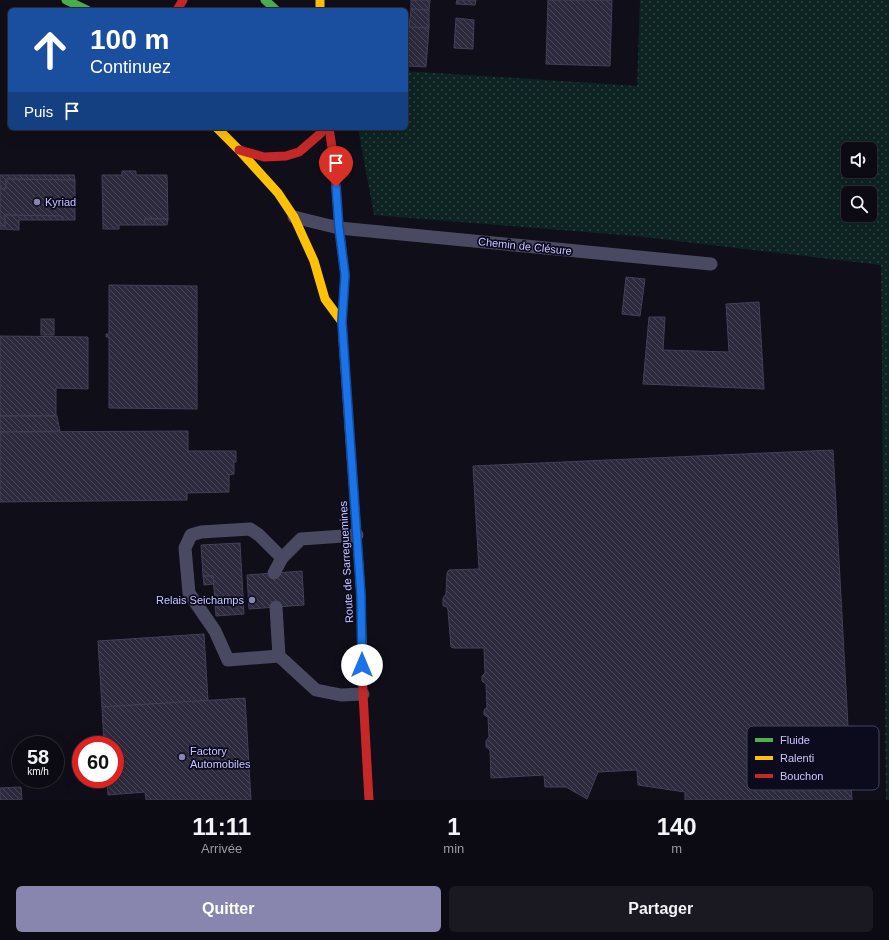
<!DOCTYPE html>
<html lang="fr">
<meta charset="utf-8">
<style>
:root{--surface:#0c0a13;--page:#1a1821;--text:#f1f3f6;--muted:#9a9aa0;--line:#2c2b33;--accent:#8886ae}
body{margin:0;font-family:Helvetica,sans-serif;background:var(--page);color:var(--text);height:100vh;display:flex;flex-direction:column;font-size:15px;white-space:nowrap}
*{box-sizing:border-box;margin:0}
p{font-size:13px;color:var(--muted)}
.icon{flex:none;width:22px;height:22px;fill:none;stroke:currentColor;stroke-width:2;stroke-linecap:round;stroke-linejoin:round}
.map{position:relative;height:800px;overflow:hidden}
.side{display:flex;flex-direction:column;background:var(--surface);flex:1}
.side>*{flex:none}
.hud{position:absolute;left:8px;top:8px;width:400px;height:122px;border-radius:6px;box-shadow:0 4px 16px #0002,0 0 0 1px var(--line);background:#1a4fa0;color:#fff;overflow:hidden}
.controls{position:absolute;left:841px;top:142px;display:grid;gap:8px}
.controls a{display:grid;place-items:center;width:36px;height:36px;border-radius:6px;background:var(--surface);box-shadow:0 4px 16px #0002,0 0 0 1px var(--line);font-size:20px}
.speed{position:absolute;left:12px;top:736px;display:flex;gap:8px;font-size:20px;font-weight:700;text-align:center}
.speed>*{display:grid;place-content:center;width:52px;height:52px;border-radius:50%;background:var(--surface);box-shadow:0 4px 16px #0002,0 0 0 1px var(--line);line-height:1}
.speed small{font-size:10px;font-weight:400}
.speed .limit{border:6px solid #d22;background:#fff;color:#111}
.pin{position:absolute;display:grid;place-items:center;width:34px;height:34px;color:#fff;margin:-41px -17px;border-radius:50% 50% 50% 0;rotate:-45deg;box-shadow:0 0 4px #0007}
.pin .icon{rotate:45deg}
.me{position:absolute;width:44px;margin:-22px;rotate:0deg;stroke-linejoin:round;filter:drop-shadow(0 0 3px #0008)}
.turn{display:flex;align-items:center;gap:14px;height:84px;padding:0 16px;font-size:18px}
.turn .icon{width:52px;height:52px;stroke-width:2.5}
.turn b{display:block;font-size:28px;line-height:34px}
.then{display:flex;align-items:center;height:38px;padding:0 16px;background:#0003;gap:8px;font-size:15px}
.eta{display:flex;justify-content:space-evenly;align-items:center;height:68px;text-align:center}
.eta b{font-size:24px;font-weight:600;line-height:28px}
.button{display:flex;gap:8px;margin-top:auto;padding:8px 16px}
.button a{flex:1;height:46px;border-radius:6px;background:var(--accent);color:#fff;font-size:16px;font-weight:600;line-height:46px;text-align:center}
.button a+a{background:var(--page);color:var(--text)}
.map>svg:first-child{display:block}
.grass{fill:url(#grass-dots);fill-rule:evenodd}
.building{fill:url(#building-back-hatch);stroke:#424058}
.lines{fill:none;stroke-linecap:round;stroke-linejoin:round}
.lane{stroke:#494a62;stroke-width:13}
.fast{stroke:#4caf50;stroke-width:9}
.slow{stroke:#ffc107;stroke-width:9}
.jam{stroke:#c62828;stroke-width:9}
.route-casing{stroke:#114b97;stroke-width:10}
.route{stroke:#1a73e8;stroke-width:7}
.poi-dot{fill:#8886ae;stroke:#0c0a1d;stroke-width:1.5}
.labels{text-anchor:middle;stroke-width:3.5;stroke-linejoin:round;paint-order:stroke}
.poi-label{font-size:11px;fill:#c8c6ff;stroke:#0c0a1d;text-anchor:start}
.street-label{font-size:11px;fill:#c8c6ff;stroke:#0c0a1d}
.key{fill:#0c0a1d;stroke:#444261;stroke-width:1}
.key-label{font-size:11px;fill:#c8c6ff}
</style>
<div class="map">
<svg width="889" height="800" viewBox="0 0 889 800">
<defs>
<pattern id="grass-dots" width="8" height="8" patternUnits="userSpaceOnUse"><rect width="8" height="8" fill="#0d2423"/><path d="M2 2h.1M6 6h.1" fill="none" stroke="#2f4244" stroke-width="1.8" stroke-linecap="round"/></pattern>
<pattern id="building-back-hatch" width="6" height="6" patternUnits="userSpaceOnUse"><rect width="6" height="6" fill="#2c2a3c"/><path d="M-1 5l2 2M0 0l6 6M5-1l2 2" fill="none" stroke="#494759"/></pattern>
</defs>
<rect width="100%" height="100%" fill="#100e19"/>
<path class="grass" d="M 640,0 L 889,0 L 889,800 L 886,800 L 881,265 L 635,236 L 374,215 L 358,128 L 406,128 L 406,71 L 637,86 ZM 848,149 L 870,149 L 870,171 L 848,171 ZM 848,193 L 870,193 L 870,215 L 848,215 Z"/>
<g class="building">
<path d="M 411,0 L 430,0 L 429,10 L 411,9 Z"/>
<path d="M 457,0 L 476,0 L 475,5 L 456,4 Z"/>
<path d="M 548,0 L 612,0 L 610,66 L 546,64 Z"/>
<path d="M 411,9 L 429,10 L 429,28 L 409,27 Z"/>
<path d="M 456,18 L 474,20 L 473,49 L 454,48 Z"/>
<path d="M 406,27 L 429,28 L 426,67 L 406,66 Z"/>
<path d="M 122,171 L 136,171 L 136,175 L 167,175 L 168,219 L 145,219 L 144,225 L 119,225 L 119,229 L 103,229 L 102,175 L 122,175 Z"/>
<path d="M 0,175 L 74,175 L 75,180 L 6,179 L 6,189 L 0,189 Z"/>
<path d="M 6,179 L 75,180 L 75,220 L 63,220 L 62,216 L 5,215 L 5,226 L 0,226 L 0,189 L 6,189 Z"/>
<path d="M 5,215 L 62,216 L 63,220 L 19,220 L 19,230 L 0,229 L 0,226 L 5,226 Z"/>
<path d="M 145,219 L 168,219 L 167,225 L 144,225 Z"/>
<path d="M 626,277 L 645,279 L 640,316 L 622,314 Z"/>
<path d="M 109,285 L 197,286 L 197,409 L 109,408 L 109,337 L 106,337 L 106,334 L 109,334 Z"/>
<path d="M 759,302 L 764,389 L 643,384 L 649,317 L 665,317 L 663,350 L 729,352 L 726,304 Z"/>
<rect x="41" y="319" width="13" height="16"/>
<path d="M 0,336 L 88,337 L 88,389 L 56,388 L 56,416 L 0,416 Z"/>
<path d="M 0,416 L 57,416 L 60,431 L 0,432 Z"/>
<path d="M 188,431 L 188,451 L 236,451 L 236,462 L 234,462 L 234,474 L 229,475 L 229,492 L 187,493 L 187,500 L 0,502 L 0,432 Z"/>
<path d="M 833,450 L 852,800 L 685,800 L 685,792 L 638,785 L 637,770 L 598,772 L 587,799 L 566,787 L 545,787 L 544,775 L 491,778 L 490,751 L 489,749 L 486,747 L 486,741 L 489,737 L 488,717 L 484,715 L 484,710 L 487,707 L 486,684 L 482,681 L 482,676 L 485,673 L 484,648 L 454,648 L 451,647 L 448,610 L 447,607 L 443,606 L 443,598 L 446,594 L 447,573 L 449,570 L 479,569 L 473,466 Z"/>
<path d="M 240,543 L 244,614 L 216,616 L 213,576 L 203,576 L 201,545 Z"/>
<path d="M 302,571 L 304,605 L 249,609 L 247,575 Z"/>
<path d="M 203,576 L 213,576 L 214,584 L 204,585 Z"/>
<path d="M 204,634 L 208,701 L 102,707 L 98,641 Z"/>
<path d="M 245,698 L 251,800 L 146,800 L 145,792 L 108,795 L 107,779 L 115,779 L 115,745 L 104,745 L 102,707 Z"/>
<path d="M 21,787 L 22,800 L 0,800 L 0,788 Z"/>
</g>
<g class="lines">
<g class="lane">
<path d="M 294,217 L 314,222 L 339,228 L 711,264"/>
<path d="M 274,573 L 282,558 L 301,539 L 357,535"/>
<path d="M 276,607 L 279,656 L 316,690 L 341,695 L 363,694"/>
<path d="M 279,656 L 228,660 L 215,631 L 189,593 L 185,548 L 191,535 L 201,532 L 250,529 L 259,535 L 282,558"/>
</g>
<g class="fast">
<path d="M 66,0 L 87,10"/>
<path d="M 265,0 L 276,10"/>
<path d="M 343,340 L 361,596 L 362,643"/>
</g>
<g class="slow">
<path d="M 320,0 L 320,10"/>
<path d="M 217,128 L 239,150 L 278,193 L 294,217 L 314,261 L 325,299 L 342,322"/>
</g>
<g class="jam">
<path d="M 177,10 L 183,0"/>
<path d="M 329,128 L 334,160 L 339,228 L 345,275 L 342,322 L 343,340"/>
<path d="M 239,150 L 264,157 L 286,156 L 299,152 L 321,133 L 324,128"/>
<path d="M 362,643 L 363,694 L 369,800"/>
</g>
</g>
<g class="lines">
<defs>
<path id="route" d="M 336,187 L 339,228 L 345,275 L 342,322 L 361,596 L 362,665"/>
</defs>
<use href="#route" class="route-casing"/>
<use href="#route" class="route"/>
</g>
<g class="poi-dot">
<circle cx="37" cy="202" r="4"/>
<circle cx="252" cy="600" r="4"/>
<circle cx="182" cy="757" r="4"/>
</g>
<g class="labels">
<g class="poi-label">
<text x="45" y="206">Kyriad</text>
<text x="244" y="604" text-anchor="end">Relais Seichamps</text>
<text x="190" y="755">Factory<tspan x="190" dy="13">Automobiles</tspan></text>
</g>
<g class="street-label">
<text transform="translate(525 246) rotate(6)" y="4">Chemin de Clésure</text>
<text transform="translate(346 562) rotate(-93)" y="4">Route de Sarreguemines</text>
</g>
</g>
<rect x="747" y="726" width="132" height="64" rx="6" class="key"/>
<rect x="755" y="738" width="18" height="4" fill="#4caf50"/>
<rect x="755" y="756" width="18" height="4" fill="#ffc107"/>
<rect x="755" y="774" width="18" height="4" fill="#c62828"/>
<g class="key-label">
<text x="780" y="744">Fluide</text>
<text x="780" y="762">Ralenti</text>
<text x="780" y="780">Bouchon</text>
</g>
</svg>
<div class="controls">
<a><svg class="icon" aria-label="sound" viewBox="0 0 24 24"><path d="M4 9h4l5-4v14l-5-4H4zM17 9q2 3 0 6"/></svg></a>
<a><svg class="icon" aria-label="search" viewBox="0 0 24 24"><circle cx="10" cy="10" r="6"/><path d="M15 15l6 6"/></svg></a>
</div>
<div class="speed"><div>58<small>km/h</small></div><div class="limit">60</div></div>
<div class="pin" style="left:336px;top:187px;background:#d93025"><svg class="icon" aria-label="arrive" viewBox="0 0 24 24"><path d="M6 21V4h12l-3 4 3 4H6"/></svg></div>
<svg class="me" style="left:362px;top:665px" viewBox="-20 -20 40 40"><circle r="19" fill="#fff"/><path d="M0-13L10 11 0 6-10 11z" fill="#1a73e8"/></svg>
<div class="hud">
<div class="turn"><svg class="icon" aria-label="ahead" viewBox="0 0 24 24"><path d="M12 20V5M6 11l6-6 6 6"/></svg><div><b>100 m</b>Continuez</div></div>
<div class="then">Puis<svg class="icon" aria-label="arrive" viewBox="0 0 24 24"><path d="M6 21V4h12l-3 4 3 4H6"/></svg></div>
</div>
</div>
<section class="side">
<div class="eta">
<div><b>11:11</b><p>Arrivée</p></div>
<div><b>1</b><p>min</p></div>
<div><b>140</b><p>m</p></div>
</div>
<div class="button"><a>Quitter</a><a>Partager</a></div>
</section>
